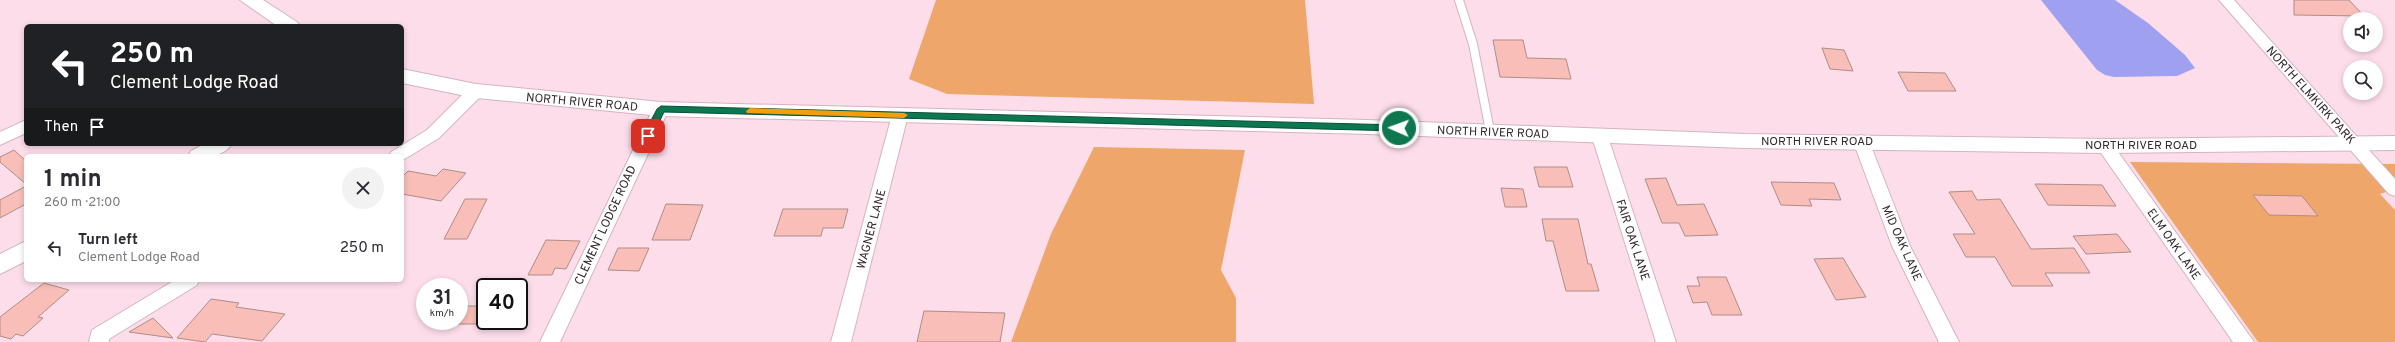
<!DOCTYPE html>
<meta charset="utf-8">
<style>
:root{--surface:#fff;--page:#f2f2f3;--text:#2b2b33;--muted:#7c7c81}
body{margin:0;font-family:Overpass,sans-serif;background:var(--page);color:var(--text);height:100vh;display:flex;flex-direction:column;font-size:15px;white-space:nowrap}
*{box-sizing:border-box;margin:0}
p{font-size:13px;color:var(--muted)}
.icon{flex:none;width:22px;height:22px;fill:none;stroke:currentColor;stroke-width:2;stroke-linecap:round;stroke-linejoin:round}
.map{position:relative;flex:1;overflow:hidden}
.panel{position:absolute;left:24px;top:154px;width:380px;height:128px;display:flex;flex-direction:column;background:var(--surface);border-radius:6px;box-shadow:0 2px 6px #0003}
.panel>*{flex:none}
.hud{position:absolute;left:24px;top:24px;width:380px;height:122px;border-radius:6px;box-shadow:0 2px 6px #0003;background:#202124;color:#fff;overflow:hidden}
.buttons{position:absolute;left:2343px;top:12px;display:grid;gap:8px}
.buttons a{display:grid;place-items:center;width:40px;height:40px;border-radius:50%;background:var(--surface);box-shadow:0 2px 6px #0003;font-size:20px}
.speed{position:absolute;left:416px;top:278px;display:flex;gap:8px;font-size:20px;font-weight:700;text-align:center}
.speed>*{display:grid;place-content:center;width:52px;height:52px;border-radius:50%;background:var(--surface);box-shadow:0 2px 6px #0003;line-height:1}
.speed small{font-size:10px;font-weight:400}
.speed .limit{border:2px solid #111;border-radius:6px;background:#fff;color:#111}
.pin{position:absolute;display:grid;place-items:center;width:34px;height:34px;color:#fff;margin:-17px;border-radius:8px;box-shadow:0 2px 6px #0006}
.me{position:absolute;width:44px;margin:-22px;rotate:272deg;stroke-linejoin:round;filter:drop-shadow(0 0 3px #0008)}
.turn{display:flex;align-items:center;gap:14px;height:84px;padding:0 20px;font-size:18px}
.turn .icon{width:52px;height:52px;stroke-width:2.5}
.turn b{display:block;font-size:28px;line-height:34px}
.then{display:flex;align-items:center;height:38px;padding:0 20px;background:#0003;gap:8px;font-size:15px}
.round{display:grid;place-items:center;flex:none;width:42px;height:42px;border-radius:21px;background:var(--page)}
.head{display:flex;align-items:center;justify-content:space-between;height:68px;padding:0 20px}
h1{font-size:24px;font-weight:700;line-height:30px}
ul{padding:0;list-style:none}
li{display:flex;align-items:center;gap:12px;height:52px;padding:0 20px}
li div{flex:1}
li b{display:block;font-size:15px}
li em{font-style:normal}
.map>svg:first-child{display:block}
.forest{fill:#eea66a}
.water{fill:#a0a0f0}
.building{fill:#f9beb8;stroke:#ad8d89}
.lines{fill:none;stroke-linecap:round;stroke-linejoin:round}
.lane-casing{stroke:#d4b4c1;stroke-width:10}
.street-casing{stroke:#d4b4c1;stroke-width:2}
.secondary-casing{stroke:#d4b4c1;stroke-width:2}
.lane{stroke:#fff;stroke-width:8}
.street{fill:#fff;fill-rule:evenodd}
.secondary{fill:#fff;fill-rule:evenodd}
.route{fill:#0d7750;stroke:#084d34}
.slow{fill:#f59e0b}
.labels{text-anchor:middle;stroke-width:3;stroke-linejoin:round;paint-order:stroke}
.street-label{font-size:12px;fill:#35292e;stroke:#fff}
</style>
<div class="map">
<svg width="2395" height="342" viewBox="0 0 2395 342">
<rect width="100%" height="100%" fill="#fdddea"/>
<g class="forest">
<path d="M 936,0 L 1305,0 L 1314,104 L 947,94 L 909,79 Z"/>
<path d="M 1094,147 L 1245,150 L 1221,270 L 1236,298 L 1236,342 L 1011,342 L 1051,234 Z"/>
<path d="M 2130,162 L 2395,164 L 2395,189 L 2380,194 L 2395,210 L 2395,342 L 2258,342 Z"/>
</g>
<path class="water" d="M 2041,0 L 2115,0 L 2148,23 L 2185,55 L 2195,68 L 2177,76 L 2114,77 L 2105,75 L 2097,70 Z"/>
<g class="building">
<path d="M 2294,0 L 2349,0 L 2364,16 L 2294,15 Z"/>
<path d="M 1493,40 L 1523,40 L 1527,58 L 1566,59 L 1571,79 L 1500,77 Z"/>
<path d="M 1822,48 L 1844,50 L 1853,71 L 1830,69 Z"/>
<path d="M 1898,72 L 1945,73 L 1956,91 L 1908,91 Z"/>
<path d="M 14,150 L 26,161 L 26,184 L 0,162 L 0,157 Z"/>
<path d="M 1534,167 L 1567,167 L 1573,187 L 1539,187 Z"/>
<path d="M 443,169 L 466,173 L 441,201 L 402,194 L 402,177 L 408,171 L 436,176 Z"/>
<path d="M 1666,178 L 1677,205 L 1704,204 L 1718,235 L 1685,236 L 1679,223 L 1662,223 L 1645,179 Z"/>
<path d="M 1771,182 L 1834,183 L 1841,200 L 1809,199 L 1812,206 L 1781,205 Z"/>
<path d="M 2035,184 L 2102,185 L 2116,206 L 2048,205 Z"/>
<path d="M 26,186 L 26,204 L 0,218 L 0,200 Z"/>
<path d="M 1501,188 L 1523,189 L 1527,207 L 1505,207 Z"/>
<path d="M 1972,191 L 1977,200 L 2000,199 L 2031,249 L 2074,248 L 2090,273 L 2045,273 L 2053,286 L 2012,286 L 1995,257 L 1966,257 L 1953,234 L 1975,234 L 1949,192 Z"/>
<path d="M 2253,195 L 2302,196 L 2318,216 L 2269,215 Z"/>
<path d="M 465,199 L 487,199 L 467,239 L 444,239 Z"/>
<path d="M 666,204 L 703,205 L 690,240 L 652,240 Z"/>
<path d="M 783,209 L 848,209 L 843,228 L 823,228 L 821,236 L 774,236 Z"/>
<path d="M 1542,219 L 1578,219 L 1588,264 L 1591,264 L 1599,291 L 1566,291 L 1553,241 L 1546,241 Z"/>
<path d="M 2117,234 L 2131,252 L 2086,254 L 2073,236 Z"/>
<path d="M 546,240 L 580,241 L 566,269 L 555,268 L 552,275 L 528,275 Z"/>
<path d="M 618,248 L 649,248 L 639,271 L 608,270 Z"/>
<path d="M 1843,258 L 1866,297 L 1836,300 L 1814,259 Z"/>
<path d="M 1697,277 L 1726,277 L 1742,315 L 1712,315 L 1707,302 L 1693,303 L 1687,286 L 1700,286 Z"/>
<path d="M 44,283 L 69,290 L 38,317 L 43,318 L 23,336 L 16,334 L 11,339 L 0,336 L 0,317 Z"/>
<path d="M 211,299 L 239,303 L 236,307 L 285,314 L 262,341 L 212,334 L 205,342 L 177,338 Z"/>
<path d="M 467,306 L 485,306 L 478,324 L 458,324 Z"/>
<path d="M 924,311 L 1005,313 L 1000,342 L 917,342 Z"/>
<path d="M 153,318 L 173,338 L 129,332 Z"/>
</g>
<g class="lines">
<defs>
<path id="lane" d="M 1459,0 L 1473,44 L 1490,131"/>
<g id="street">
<path d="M 2219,0 L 2234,0 L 2395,179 L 2395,196 L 2389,194 Z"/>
<path d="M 476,86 L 482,87 L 484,91 L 482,95 L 439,138 L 403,160 L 402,156 L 389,156 L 391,152 L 427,130 L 470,87 Z"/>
<path d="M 661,104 L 667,105 L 669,109 L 560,342 L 540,342 L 653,109 L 655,105 Z"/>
<path d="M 900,110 L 906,111 L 908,115 L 851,342 L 831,342 L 892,115 L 894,111 Z"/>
<path d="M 26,120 L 26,133 L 0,145 L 0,132 Z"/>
<path d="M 1600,131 L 1606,133 L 1608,137 L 1676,342 L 1656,342 L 1592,137 L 1594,133 Z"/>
<path d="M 1861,135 L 1867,137 L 1869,141 L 1910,246 L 1959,342 L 1939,342 L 1892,246 L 1853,141 L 1855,137 Z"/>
<path d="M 2105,140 L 2111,142 L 2254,342 L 2233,342 L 2099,150 L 2097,146 L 2099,142 Z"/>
<path d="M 175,280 L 199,280 L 197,285 L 109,339 L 109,342 L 89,342 L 92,330 Z"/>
</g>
<g id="secondary">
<path d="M 240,0 L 263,0 L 297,22 L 300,26 L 277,26 Z"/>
<path d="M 402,69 L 476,84 L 661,102 L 1367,120 L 1745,134 L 2105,139 L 2395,136 L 2395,150 L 2105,153 L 1745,148 L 1367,134 L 661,116 L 476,98 L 402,83 Z"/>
<path d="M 204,144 L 232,144 C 222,159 204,156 188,156 L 191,151 Z"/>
<path d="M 26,241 L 26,261 L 0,274 L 0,254 Z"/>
</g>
</defs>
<use href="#lane" class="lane-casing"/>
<use href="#street" class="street-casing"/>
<use href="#secondary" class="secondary-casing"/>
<use href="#lane" class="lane"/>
<use href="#street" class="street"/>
<use href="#secondary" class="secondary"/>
</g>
<path class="route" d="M 661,106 L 1399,125 L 1404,128 L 1399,131 L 664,112 L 651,139 L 645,139 L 643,136 L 657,109 Z"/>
<path class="slow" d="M 750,108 L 904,113 L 908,115 L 904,118 L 747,113 L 746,111 Z"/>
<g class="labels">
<g class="street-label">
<text transform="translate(2311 95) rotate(48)" y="4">NORTH ELMKIRK PARK</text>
<text transform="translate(582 102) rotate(5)" y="4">NORTH RIVER ROAD</text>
<text transform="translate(1493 132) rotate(2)" y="4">NORTH RIVER ROAD</text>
<text x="1817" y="145">NORTH RIVER ROAD</text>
<text x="2141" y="149">NORTH RIVER ROAD</text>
<text transform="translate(605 225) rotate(-65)" y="4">CLEMENT LODGE ROAD</text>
<text transform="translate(871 229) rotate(-75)" y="4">WAGNER LANE</text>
<text transform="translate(1633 240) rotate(72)" y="4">FAIR OAK LANE</text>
<text transform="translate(1902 243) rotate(66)" y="4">MID OAK LANE</text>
<text transform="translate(2174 244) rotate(55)" y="4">ELM OAK LANE</text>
</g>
</g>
</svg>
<div class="buttons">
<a><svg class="icon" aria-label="sound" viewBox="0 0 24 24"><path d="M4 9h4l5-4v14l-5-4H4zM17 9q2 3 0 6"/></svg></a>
<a><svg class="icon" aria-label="search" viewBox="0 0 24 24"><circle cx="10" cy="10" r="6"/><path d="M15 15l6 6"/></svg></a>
</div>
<div class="speed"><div>31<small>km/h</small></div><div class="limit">40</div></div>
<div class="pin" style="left:648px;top:136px;background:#d93025"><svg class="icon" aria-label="arrive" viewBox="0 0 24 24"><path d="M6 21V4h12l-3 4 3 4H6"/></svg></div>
<svg class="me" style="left:1399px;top:128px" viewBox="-20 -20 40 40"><circle r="17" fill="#0d7750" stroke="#fff" stroke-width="3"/><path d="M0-11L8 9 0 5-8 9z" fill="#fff"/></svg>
<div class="hud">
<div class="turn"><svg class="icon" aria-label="left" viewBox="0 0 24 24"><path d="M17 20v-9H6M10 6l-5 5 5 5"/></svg><div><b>250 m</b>Clement Lodge Road</div></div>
<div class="then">Then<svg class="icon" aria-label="arrive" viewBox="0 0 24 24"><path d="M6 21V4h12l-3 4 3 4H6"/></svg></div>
</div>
<section class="panel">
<div class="head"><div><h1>1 min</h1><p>260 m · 21:00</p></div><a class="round"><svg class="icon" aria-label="close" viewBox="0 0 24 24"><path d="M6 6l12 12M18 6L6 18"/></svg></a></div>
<ul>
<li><svg class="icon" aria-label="left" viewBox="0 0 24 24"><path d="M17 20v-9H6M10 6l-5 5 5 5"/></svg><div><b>Turn left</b><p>Clement Lodge Road</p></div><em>250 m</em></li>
</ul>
</section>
</div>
